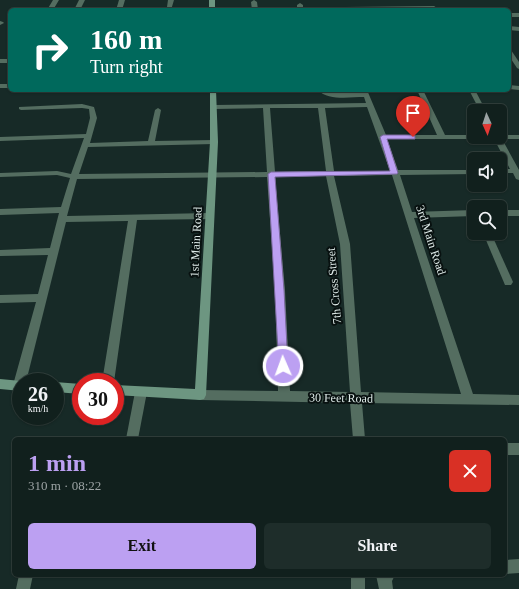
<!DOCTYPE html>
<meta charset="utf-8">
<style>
:root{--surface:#11201d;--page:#1e2d2a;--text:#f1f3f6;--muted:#9ca3a4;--line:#303e3b;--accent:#bca0f2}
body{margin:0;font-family:Georgia,serif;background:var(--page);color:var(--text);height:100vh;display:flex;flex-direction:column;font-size:15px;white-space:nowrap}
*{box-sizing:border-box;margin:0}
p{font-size:13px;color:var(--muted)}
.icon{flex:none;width:22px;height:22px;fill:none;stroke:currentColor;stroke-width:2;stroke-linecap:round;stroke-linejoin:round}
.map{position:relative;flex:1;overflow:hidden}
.panel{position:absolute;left:12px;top:437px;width:495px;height:140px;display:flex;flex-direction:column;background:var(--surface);border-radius:6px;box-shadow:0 1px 3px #0004,0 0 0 1px var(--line)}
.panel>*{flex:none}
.hud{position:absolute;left:8px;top:8px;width:503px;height:84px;border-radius:6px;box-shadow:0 1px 3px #0004,0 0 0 1px var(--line);background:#00695c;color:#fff;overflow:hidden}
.needle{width:26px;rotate:177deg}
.controls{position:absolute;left:467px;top:104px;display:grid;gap:8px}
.controls a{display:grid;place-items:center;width:40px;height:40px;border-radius:6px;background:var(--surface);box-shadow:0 1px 3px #0004,0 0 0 1px var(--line);font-size:20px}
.speed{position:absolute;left:12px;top:373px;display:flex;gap:8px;font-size:20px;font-weight:700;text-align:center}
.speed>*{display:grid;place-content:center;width:52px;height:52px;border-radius:50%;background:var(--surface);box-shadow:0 1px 3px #0004,0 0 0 1px var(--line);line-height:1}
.speed small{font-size:10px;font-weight:400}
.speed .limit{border:6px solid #d22;background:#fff;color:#111}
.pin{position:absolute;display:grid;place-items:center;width:34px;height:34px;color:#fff;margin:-41px -17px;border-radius:50% 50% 50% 0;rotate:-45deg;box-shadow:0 0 4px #0007}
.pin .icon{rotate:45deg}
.me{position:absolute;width:44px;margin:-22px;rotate:358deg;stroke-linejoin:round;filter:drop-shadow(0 0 3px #0008)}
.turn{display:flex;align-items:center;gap:14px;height:84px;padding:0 16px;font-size:18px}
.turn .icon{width:52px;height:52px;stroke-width:2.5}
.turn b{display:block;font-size:28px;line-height:34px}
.round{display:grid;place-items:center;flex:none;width:42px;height:42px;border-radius:6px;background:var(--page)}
.overview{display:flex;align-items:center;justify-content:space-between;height:68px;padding:0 16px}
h1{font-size:24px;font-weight:700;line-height:30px;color:var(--accent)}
.button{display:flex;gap:8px;margin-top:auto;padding:8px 16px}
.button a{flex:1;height:46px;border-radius:6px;background:var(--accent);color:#111;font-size:16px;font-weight:700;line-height:46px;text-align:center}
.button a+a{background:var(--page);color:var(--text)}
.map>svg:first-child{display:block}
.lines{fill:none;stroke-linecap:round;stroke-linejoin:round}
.minor{fill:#546d60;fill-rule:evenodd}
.secondary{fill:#6d9681;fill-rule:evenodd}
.route{fill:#bca0f2;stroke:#7a689d}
.labels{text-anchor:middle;stroke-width:4;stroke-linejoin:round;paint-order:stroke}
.street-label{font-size:12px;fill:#deeae8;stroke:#081110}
</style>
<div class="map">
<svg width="519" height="589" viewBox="0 0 519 589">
<rect width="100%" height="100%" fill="#172a27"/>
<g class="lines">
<g class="minor">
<path d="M 53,0 L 59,0 L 53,10 L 47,10 Z"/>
<path d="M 79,0 L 85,0 L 80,10 L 74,10 Z"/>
<path d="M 119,0 L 125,0 L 122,10 L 116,10 Z"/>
<path d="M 168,0 L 174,0 L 171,10 L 127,10 L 130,8 L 167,7 Z"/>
<path d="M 254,0 L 257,2 L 258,10 L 252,10 L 251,2 Z"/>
<path d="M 300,3 L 303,5 L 303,10 L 297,10 L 297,5 Z"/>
<path d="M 434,6 L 437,8 L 436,9 L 342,9 L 345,7 Z"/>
<rect x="509" y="13" width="10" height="4"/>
<path d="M 0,21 L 3,22 L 4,23 L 0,25 Z"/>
<path d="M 509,26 L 519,27 L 519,31 L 509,30 Z"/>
<path d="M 509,49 L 511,50 L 519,62 L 519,69 L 517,68 L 509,56 Z"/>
<rect x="0" y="59" width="10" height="4"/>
<rect x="0" y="84" width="10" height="4"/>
<path d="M 509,85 L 519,86 L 519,90 L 509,89 Z"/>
<path d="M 84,90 L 157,90 L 154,92 L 87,93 L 85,92 Z"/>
<path d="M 318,90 L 325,90 L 335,93 L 362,93 L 361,90 L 367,90 L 386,135 L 437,135 L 417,90 L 423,90 L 445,135 L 474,135 L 474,137 L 478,137 L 474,139 L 387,139 L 398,170 L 474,170 L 474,174 L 400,175 L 412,212 L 474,210 L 474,216 L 414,218 L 473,394 L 519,395 L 519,405 L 362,403 L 365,439 L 353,439 L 350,403 L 200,400 L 196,399 L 194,395 L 196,391 L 200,390 L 278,391 L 275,290 L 267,177 L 77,179 L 67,216 L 209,213 L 213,216 L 209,219 L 137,220 L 114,382 L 102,382 L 128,221 L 66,222 L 26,382 L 21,382 L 21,389 L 15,389 L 13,385 L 36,302 L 0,303 L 0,295 L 38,294 L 48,255 L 0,256 L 0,250 L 50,248 L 59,213 L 0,215 L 0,209 L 61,207 L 70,178 L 57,175 L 0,177 L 0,173 L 57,171 L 71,174 L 84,138 L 0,141 L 0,137 L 86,134 L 90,118 L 89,109 L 82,108 L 21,110 L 19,109 L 19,107 L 82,104 L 94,107 L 97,118 L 90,143 L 148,141 L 155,110 L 158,108 L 161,110 L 155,141 L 214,140 L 218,142 L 214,144 L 88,147 L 79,174 L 267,172 L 263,108 L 214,109 L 211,107 L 214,105 L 366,103 L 364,97 C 350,97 328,101 318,90 ZM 367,107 L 390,171 L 334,171 L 325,108 ZM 270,108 L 318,108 L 326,171 L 275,172 ZM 392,175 L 461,394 L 361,392 L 350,244 L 334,176 ZM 326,176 L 340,244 L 350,392 L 290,391 L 285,290 L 275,177 Z"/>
<path d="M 469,90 L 475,90 L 486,111 L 480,111 Z"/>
<path d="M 500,135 L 519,135 L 519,139 L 502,139 L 519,170 L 519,180 L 516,179 L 513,173 L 500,173 L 500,169 L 510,169 L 493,137 L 500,137 Z"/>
<rect x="500" y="210" width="19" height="6"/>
<path d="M 483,233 L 491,233 L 513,282 L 511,285 L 505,285 Z"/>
<path d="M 141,387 L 145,388 L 147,392 L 138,439 L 126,439 L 135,392 L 137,388 Z"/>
<rect x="505" y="443" width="14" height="12"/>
<path d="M 519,559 L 519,573 L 505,574 L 505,560 Z"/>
<path d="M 19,575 L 33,575 L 30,589 L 16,589 Z"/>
<rect x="351" y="575" width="14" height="14"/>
<path d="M 376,575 L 395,575 L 392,581 L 393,589 L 379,589 Z"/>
</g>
<g class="secondary">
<rect x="209" y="0" width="6" height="10"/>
<path d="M 210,90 L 216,90 L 218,142 L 206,395 L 204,399 L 200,400 L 115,395 L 115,385 L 195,389 L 210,142 Z"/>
<path d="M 0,379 L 21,381 L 24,382 L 21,382 L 21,391 L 0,389 Z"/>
<path d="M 55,382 L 81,384 L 81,394 L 55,392 Z"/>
</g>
</g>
<path class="route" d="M 413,135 L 415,136 L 415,139 L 387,139 L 398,173 L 397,174 L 275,177 L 284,290 L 288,366 L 283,371 L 279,369 L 268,174 L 271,172 L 390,171 L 380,137 L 383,135 Z"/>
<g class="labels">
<g class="street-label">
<text transform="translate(431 240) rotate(72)" y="4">3rd Main Road</text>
<text transform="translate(196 242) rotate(-87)" y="4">1st Main Road</text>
<text transform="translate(334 286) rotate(-95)" y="4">7th Cross Street</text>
<text transform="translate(341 398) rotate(1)" y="4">30 Feet Road</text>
</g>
</g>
</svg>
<div class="controls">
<a><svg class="needle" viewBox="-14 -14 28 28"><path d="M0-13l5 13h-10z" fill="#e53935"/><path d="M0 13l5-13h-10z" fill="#9ca3a4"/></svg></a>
<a><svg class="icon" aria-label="sound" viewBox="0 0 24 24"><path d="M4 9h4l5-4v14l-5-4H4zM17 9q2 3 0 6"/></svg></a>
<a><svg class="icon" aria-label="search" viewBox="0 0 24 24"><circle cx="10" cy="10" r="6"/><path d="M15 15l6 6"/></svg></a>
</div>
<div class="speed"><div>26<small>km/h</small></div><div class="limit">30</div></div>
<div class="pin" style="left:413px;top:137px;background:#d93025"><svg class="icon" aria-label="arrive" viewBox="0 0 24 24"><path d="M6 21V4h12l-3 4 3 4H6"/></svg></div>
<svg class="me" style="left:283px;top:366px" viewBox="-20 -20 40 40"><circle r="17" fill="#bca0f2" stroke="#fff" stroke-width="3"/><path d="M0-11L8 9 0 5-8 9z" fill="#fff"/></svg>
<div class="hud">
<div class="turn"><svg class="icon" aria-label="right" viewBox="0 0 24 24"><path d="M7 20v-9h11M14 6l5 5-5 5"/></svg><div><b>160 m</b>Turn right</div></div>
</div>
<section class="panel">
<div class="overview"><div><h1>1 min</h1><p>310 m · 08:22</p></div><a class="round" style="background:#d93025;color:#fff"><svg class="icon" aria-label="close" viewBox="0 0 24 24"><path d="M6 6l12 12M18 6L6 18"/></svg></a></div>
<div class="button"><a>Exit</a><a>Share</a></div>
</section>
</div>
